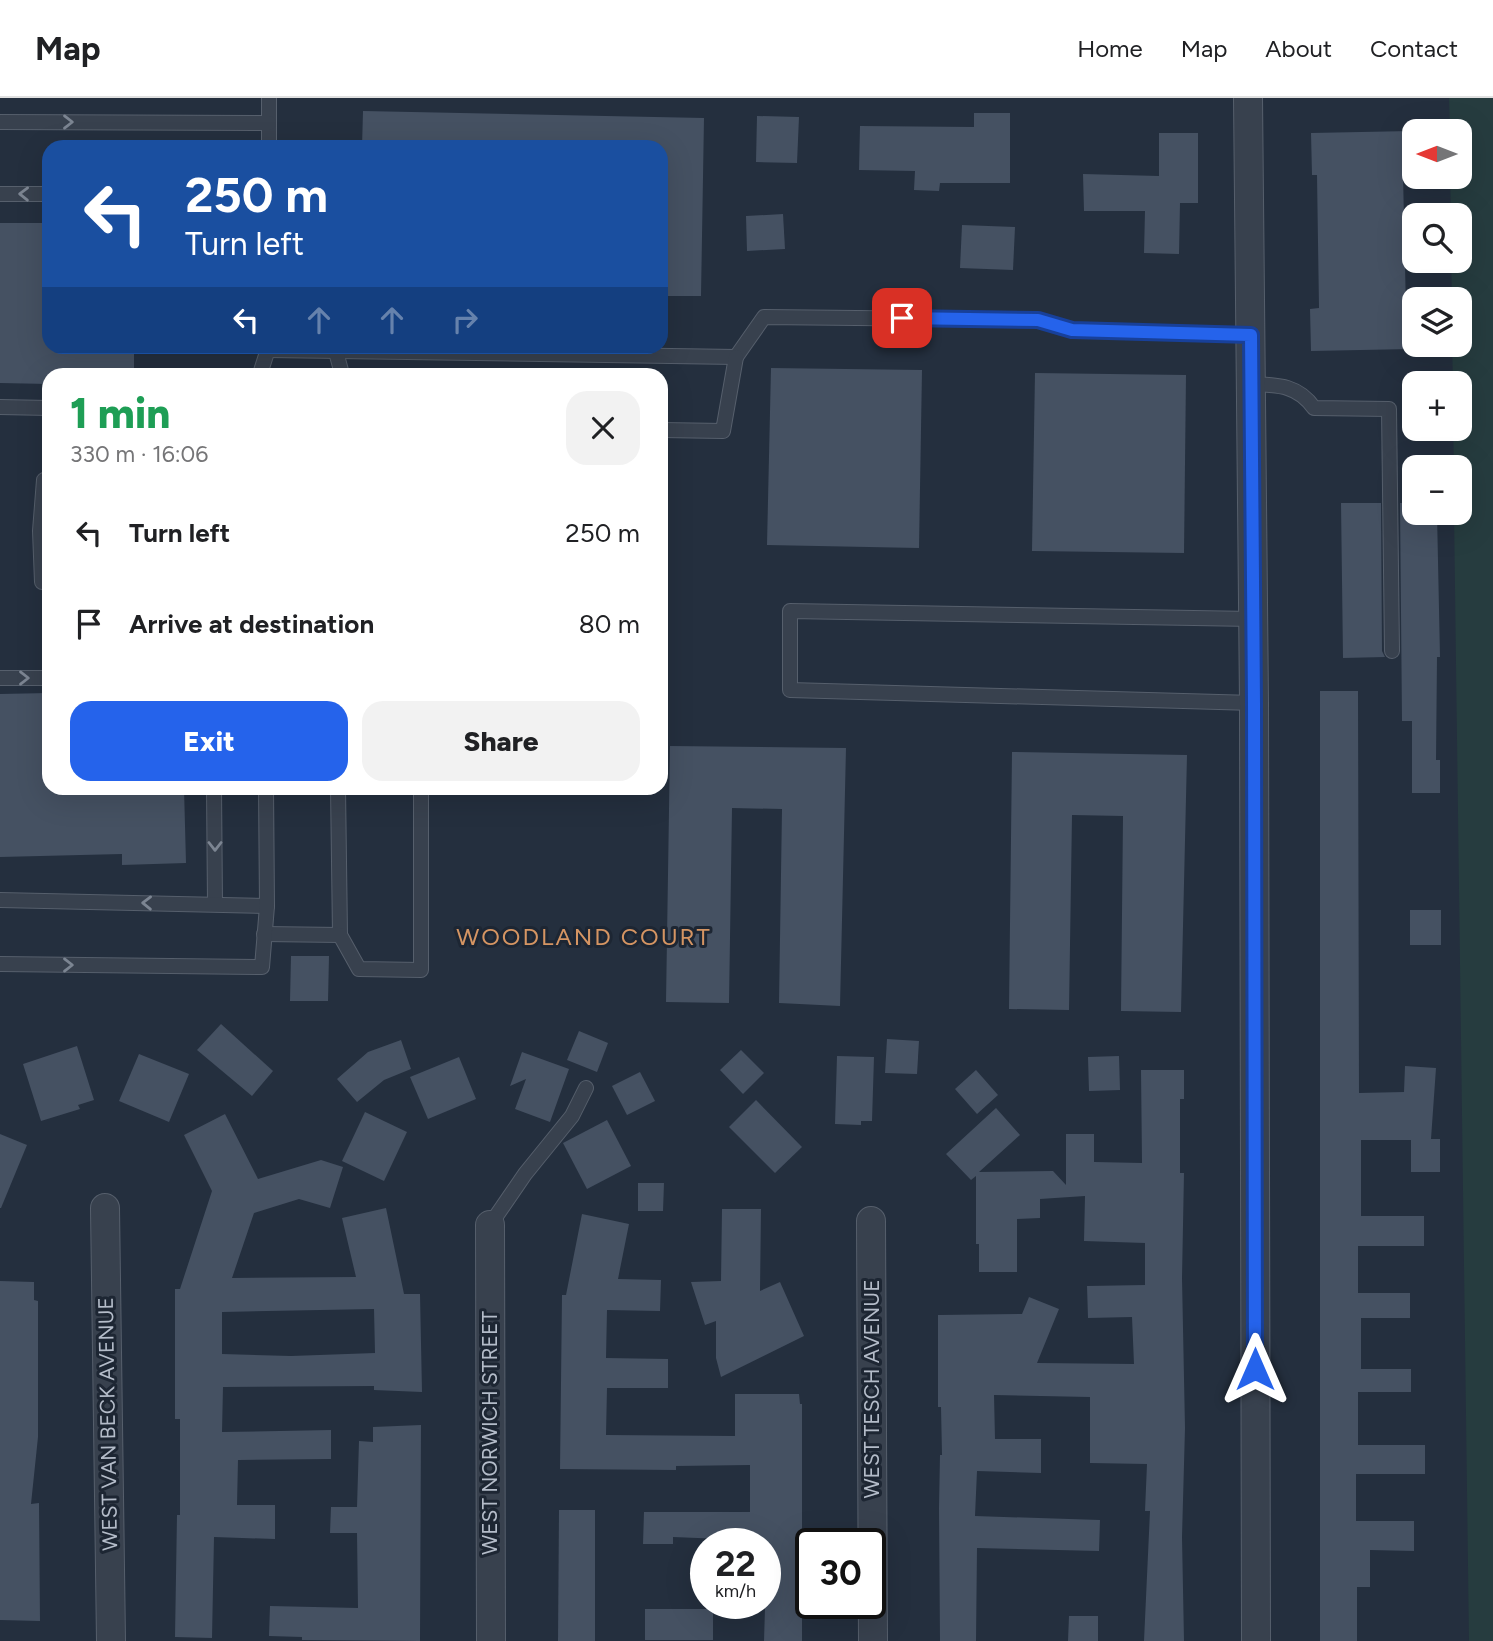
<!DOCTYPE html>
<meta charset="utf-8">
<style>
:root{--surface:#fff;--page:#f2f2f2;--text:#202124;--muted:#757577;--line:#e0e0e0;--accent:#2563eb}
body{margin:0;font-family:Figtree,sans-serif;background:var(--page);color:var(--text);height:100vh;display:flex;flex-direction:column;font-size:26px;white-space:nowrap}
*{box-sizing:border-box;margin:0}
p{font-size:23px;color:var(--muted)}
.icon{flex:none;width:38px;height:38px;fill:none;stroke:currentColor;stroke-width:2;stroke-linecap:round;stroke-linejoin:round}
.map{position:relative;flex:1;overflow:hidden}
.panel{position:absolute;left:42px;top:270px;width:626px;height:427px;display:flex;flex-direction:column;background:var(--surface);border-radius:21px;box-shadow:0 7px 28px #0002}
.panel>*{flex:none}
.hud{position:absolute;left:42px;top:42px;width:626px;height:214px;border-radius:21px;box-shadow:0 7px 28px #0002;background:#1a4fa0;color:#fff;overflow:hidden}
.needle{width:46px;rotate:270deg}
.controls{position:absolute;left:1402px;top:21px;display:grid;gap:14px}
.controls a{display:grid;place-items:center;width:70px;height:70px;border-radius:14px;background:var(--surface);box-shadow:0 7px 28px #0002;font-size:35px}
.speed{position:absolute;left:690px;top:1430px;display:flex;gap:14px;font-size:35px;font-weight:700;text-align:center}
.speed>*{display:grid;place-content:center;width:91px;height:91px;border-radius:50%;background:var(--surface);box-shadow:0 7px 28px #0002;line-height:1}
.speed small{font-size:18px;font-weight:400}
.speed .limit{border:4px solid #111;border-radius:10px;background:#fff;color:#111}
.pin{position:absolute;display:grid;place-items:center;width:60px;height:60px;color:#fff;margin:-30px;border-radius:14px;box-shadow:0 4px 10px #0006}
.me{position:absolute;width:77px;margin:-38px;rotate:0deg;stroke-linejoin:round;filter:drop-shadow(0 0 5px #0008)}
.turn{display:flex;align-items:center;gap:24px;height:147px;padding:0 28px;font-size:32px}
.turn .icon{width:91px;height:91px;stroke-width:2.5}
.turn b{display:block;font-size:49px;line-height:60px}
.lanes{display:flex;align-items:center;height:66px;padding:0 28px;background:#0003;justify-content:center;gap:35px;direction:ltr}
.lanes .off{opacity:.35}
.round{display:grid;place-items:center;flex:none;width:74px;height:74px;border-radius:21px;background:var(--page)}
.head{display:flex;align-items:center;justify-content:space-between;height:119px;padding:0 28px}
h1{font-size:42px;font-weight:800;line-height:52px;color:#1e9e55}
.primary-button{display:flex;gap:14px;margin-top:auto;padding:14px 28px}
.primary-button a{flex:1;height:80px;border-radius:21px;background:var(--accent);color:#fff;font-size:28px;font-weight:800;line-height:80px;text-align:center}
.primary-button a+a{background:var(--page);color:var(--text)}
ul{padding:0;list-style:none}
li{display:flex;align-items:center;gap:21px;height:91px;padding:0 28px}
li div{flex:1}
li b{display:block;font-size:26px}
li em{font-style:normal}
header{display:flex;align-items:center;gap:42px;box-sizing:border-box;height:98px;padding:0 35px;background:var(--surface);border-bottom:2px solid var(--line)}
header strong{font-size:33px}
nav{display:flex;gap:38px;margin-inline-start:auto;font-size:24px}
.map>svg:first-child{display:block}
.green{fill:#263c3f}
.building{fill:#455162;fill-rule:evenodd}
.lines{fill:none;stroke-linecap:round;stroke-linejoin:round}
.service-casing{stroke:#565f6c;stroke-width:16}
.minor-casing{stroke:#565f6c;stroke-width:30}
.service{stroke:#38414e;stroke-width:14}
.minor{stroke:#38414e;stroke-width:28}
.oneway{stroke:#7c8592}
.route-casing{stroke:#184099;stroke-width:18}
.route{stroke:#2563eb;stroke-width:12}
.labels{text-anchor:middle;stroke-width:6;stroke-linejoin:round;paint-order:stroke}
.street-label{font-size:21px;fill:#b4bcc9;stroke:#1d2633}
.quarter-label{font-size:24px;letter-spacing:2px;fill:#d59563;stroke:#1d2633}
</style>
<header>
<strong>Map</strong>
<nav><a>Home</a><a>Map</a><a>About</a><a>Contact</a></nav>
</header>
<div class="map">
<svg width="1493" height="1543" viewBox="0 0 1493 1543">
<rect width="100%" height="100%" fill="#242f3e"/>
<path class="green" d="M 1449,0 L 1493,0 L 1493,1543 L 1469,1543 L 1454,415 L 1460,415 L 1460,369 L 1454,369 L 1453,331 L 1460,331 L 1460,285 L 1453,285 L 1452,247 L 1460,247 L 1460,201 L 1452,201 L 1451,163 L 1460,163 L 1460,117 L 1451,117 L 1450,79 L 1460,79 L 1460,33 L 1450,33 Z"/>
<g class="building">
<path d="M 363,13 L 704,20 L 701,198 L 662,198 L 662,49 L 362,49 Z"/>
<path d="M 974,15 L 1010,15 L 1010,85 L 940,85 L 939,93 L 914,92 L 915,73 L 859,72 L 860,28 L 974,29 Z"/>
<path d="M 757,18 L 799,19 L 797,65 L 756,64 Z"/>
<path d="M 1411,33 L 1411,76 L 1403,76 L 1406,212 L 1411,212 L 1411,251 L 1311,253 L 1310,211 L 1319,210 L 1317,77 L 1312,77 L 1311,35 Z"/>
<path d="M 1159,35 L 1198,35 L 1198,105 L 1180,105 L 1179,156 L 1144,155 L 1145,113 L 1084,113 L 1083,76 L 1159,78 Z"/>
<path d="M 783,116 L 785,151 L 747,153 L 746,118 Z"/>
<path d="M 0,125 L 49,125 L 49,248 L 134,248 L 134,276 L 49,276 L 49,286 L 0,285 Z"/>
<path d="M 962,127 L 1015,129 L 1013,172 L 960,170 Z"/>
<path d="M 771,270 L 922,272 L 919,450 L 767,447 Z"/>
<path d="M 1035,275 L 1186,277 L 1184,455 L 1032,453 Z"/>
<path d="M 1341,405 L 1381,405 L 1382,553 L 1385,559 L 1343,560 Z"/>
<path d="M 1400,405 L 1414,405 L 1414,415 L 1437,415 L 1440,559 L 1437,559 L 1436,662 L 1440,662 L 1440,695 L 1412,695 L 1412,623 L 1402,623 Z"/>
<path d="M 1320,593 L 1358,593 L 1359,995 L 1404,994 L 1405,968 L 1436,970 L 1431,1041 L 1440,1041 L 1440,1074 L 1411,1074 L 1411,1042 L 1361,1042 L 1361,1118 L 1424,1118 L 1424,1148 L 1358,1148 L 1358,1195 L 1410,1195 L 1410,1220 L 1361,1220 L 1361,1271 L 1411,1271 L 1411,1294 L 1358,1294 L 1358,1347 L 1425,1347 L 1425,1376 L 1356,1376 L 1356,1423 L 1414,1423 L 1414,1453 L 1370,1452 L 1370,1489 L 1357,1489 L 1357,1543 L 1320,1543 Z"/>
<path d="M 49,595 L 49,690 L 184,690 L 186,765 L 122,767 L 122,756 L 0,759 L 0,596 Z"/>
<path d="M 670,648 L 846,650 L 840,908 L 779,905 L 782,711 L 732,710 L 729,905 L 666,904 Z"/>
<path d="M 1012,654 L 1187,657 L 1181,914 L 1121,913 L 1123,718 L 1072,717 L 1069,912 L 1009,911 Z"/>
<rect x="1410" y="812" width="31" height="35"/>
<path d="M 291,858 L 329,858 L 328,903 L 290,903 Z"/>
<path d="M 221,926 L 273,973 L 252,998 L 197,952 Z"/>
<path d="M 579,933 L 608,945 L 597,974 L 567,962 Z"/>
<path d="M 887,941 L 919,943 L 917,976 L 885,975 Z"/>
<path d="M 401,942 L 411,971 L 384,982 L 357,1004 L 337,981 L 368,954 Z"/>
<path d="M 77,948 L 94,1002 L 78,1007 L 80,1011 L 41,1023 L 23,966 Z"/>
<path d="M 741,952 L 764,975 L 743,996 L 720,972 Z"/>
<path d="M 522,954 L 569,971 L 550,1024 L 515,1011 L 526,981 L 510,988 Z"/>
<path d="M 139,956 L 189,976 L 169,1024 L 119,1003 Z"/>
<path d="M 837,958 L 874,959 L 872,1023 L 861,1023 L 861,1027 L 835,1026 Z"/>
<path d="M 1119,958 L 1120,992 L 1089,993 L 1088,959 Z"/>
<path d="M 459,959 L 476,1001 L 428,1021 L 410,979 Z"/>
<path d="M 976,972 L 998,997 L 977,1016 L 955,991 Z"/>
<path d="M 1141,972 L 1184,972 L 1184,1001 L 1180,1001 L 1180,1075 L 1184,1075 L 1182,1180 L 1185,1330 L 1182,1439 L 1184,1543 L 1144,1543 L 1150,1413 L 1145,1413 L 1147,1366 L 1090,1365 L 1090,1299 L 994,1297 L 995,1341 L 1041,1341 L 1041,1375 L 977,1373 L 975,1418 L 1100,1422 L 1099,1453 L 977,1450 L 976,1543 L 940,1543 L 939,1410 L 940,1357 L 942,1357 L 941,1309 L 938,1309 L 938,1217 L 1022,1216 L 1029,1199 L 1059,1211 L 1037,1265 L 1134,1266 L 1132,1219 L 1088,1220 L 1087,1188 L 1145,1187 L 1145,1145 L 1084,1143 L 1085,1098 L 1040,1101 L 1040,1120 L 1017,1121 L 1017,1174 L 979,1174 L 979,1146 L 976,1146 L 976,1078 L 971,1082 L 946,1056 L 996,1010 L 1020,1037 L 979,1074 L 1053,1073 L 1066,1087 L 1066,1036 L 1094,1036 L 1094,1064 L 1142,1065 Z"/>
<path d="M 640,974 L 655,1003 L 627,1017 L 612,988 Z"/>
<path d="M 756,1002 L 802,1049 L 775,1075 L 729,1029 Z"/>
<path d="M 365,1014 L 407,1034 L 384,1083 L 342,1063 Z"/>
<path d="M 225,1016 L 258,1081 L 321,1062 L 343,1069 L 330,1110 L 299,1101 L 254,1115 L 232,1180 L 356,1179 L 342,1120 L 386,1110 L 404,1196 L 420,1196 L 422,1294 L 374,1292 L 374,1288 L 223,1289 L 222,1334 L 331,1332 L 331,1361 L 238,1362 L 237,1407 L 275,1407 L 275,1441 L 214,1439 L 212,1540 L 175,1539 L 177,1417 L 180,1417 L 180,1321 L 175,1321 L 175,1191 L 180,1191 L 212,1093 L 184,1037 ZM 374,1211 L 375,1255 L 291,1258 L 222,1256 L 222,1214 Z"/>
<path d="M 607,1022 L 631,1068 L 587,1091 L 563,1045 Z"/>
<path d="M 0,1036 L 27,1047 L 1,1110 L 0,1110 Z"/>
<path d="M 638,1085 L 664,1085 L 663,1113 L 638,1113 Z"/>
<path d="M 722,1111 L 761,1111 L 760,1193 L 780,1184 L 804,1238 L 721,1279 L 716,1260 L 716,1223 L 705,1227 L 691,1184 L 721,1183 Z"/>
<path d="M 582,1116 L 629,1126 L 618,1181 L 661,1182 L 660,1213 L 607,1212 L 606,1260 L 668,1261 L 668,1290 L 607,1290 L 606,1337 L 735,1338 L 735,1296 L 799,1296 L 800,1306 L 802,1306 L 802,1543 L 764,1543 L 767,1443 L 673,1439 L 673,1446 L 643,1446 L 644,1414 L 750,1414 L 750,1367 L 676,1368 L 676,1372 L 560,1371 L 562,1197 L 566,1197 Z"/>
<path d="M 0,1183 L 34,1184 L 34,1202 L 38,1203 L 38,1339 L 31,1406 L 39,1405 L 40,1523 L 0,1522 Z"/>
<path d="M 421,1327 L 420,1543 L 302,1542 L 302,1539 L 269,1538 L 270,1508 L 358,1510 L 357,1435 L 330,1435 L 331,1409 L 357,1409 L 359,1343 L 373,1344 L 373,1329 Z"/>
<path d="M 559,1412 L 595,1412 L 595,1543 L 558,1543 Z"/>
<rect x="645" y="1511" width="68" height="31"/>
<path d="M 1069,1518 L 1098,1518 L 1098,1543 L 1068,1543 Z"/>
</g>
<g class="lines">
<defs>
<g id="service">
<path d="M 269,0 L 269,49"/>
<path d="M 0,24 L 269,25"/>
<path d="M 0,96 L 49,96"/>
<path d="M 269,252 L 736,259 L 764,219 L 1038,222 L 1072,232 L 1251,237"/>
<path d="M 336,254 L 342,276"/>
<path d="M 260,276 L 269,248"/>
<path d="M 1251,286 C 1278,287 1298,287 1314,310 L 1389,311 L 1392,553"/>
<path d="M 0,309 L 49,310"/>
<path d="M 662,332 L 723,333 L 736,259"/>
<path d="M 49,382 L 44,382 L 40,433 L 42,484 L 49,484"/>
<path d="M 1253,521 L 790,513 L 790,592 L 1254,605"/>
<path d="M 0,580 L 49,580"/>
<path d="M 214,690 L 215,806"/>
<path d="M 338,690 L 340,837"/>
<path d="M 0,802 L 267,808"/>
<path d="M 264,836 L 340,837 L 359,871 L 421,872 L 421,690"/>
<path d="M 0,866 L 262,869 L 267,808 L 266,690"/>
<path d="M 490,1127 L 525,1076 L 572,1018 L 586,990"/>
</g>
<g id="minor">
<path d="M 1248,0 L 1254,605 L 1256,1543"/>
<path d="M 105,1110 L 111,1543"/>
<path d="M 871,1123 L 873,1543"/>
<path d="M 490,1127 L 491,1543"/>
</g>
</defs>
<use href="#service" class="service-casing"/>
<use href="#minor" class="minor-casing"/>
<use href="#service" class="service"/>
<use href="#minor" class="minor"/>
</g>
<defs><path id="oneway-chevron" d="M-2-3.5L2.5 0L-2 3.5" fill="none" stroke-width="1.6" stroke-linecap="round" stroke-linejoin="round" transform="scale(1.75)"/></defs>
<g class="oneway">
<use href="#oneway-chevron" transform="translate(68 24)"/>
<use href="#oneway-chevron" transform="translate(24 96) rotate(-179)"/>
<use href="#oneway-chevron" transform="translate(24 580)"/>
<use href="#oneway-chevron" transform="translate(215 748) rotate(90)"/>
<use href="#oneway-chevron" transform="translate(147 805) rotate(-179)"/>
<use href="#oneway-chevron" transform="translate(68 867)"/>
</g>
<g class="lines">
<defs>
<path id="route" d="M 902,220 L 1038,222 L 1072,232 L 1251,237 L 1254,605 L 1255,1271"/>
</defs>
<use href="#route" class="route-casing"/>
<use href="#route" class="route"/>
</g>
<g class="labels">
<g class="street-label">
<text transform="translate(872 1291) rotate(-90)" y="7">WEST TESCH AVENUE</text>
<text transform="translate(108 1326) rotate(-91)" y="7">WEST VAN BECK AVENUE</text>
<text transform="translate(490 1335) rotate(-90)" y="7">WEST NORWICH STREET</text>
</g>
<g class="quarter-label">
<text x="584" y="847">WOODLAND COURT</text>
</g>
</g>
</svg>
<div class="controls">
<a><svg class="needle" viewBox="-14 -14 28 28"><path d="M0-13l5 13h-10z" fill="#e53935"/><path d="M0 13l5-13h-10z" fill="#757577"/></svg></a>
<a><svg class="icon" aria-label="search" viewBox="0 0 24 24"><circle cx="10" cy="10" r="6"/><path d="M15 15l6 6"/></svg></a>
<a><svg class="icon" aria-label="layers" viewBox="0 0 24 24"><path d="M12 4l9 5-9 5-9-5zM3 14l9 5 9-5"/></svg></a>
<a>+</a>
<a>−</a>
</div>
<div class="speed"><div>22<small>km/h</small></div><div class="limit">30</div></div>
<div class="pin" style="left:902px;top:220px;background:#d93025"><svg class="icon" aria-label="arrive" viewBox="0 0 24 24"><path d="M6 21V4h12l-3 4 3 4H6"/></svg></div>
<svg class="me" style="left:1255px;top:1271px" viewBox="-20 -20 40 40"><path d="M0-17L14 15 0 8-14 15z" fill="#2563eb" stroke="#fff" stroke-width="4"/></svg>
<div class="hud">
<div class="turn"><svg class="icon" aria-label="left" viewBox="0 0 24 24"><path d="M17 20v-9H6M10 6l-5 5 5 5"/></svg><div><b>250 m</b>Turn left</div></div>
<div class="lanes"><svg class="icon" aria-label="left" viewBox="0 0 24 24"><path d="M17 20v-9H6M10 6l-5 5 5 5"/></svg><svg class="icon off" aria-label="ahead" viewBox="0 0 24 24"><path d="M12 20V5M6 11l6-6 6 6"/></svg><svg class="icon off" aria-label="ahead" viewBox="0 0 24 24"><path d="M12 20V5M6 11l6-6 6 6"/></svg><svg class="icon off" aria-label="right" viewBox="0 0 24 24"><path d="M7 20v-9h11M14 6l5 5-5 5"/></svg></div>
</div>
<section class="panel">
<div class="head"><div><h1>1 min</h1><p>330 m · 16:06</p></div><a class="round"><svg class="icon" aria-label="close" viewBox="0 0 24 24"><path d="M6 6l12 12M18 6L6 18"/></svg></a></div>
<ul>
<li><svg class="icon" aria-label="left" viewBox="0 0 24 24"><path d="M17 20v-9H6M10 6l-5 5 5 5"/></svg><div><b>Turn left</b></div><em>250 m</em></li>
<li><svg class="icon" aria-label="arrive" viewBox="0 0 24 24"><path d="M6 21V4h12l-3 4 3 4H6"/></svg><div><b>Arrive at destination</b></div><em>80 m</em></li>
</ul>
<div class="primary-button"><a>Exit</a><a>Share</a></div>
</section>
</div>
